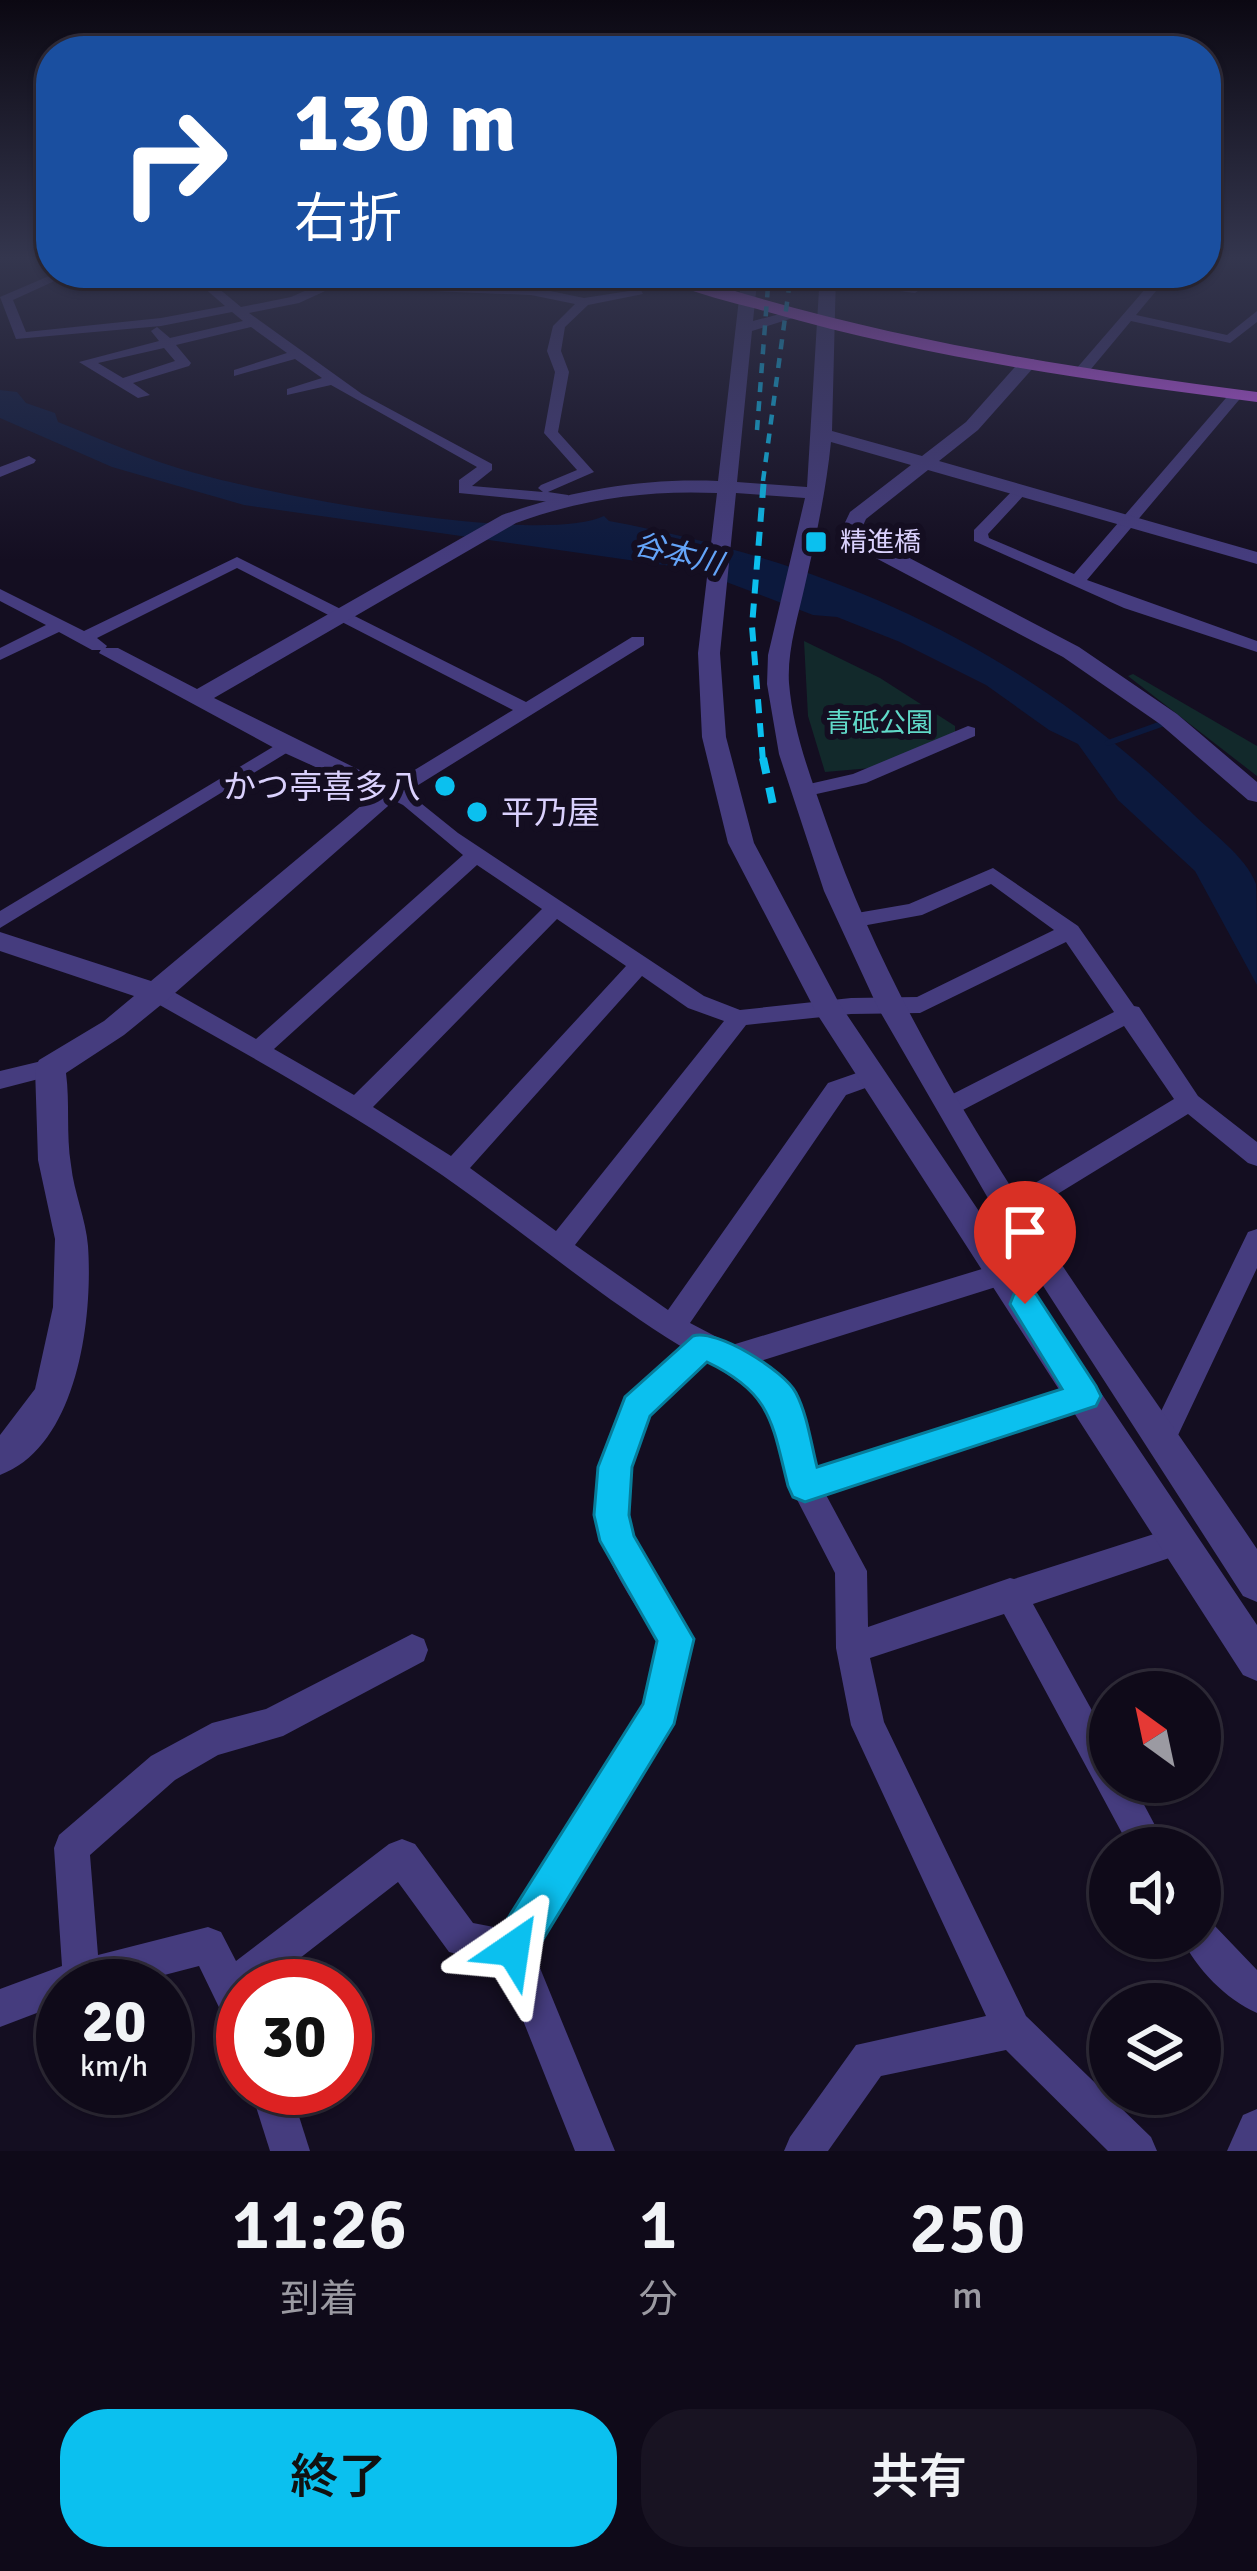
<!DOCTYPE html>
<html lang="ja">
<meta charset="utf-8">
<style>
:root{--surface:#0f0a19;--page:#181322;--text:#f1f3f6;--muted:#9b9aa2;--line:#2f2b38;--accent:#0bc0ef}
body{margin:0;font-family:Signika,"Noto Sans JP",sans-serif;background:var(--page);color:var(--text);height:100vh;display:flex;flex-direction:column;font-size:45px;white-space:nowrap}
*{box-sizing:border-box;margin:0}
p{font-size:39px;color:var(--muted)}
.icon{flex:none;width:66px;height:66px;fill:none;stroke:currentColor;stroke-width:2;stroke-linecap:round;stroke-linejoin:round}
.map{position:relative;height:2151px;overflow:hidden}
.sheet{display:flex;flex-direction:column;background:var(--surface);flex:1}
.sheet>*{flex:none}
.hud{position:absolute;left:36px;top:36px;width:1185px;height:252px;border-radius:48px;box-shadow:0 3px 9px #0004,0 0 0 3px var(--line);background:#1a4fa0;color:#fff;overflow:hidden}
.needle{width:78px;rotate:327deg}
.controls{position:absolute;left:1089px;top:1671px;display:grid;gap:24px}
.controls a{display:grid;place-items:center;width:132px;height:132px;border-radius:50%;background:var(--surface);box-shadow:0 3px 9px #0004,0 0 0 3px var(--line);font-size:60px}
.speed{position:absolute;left:36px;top:1959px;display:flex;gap:24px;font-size:60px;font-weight:700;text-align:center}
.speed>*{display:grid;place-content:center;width:156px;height:156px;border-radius:50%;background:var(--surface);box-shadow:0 3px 9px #0004,0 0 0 3px var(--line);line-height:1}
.speed small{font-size:30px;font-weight:400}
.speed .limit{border:18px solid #d22;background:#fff;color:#111}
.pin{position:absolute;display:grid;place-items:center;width:102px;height:102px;color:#fff;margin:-123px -51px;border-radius:50% 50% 50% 0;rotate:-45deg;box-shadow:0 0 12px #0007}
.pin .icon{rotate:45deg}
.me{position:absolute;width:132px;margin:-66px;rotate:32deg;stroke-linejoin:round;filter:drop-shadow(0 0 9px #0008)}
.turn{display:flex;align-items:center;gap:42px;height:252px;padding:0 60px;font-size:54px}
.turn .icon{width:156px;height:156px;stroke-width:2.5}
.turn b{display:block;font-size:84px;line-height:102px}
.eta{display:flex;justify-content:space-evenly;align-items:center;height:204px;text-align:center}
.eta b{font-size:72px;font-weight:600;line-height:84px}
.button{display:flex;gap:24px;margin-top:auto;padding:24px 60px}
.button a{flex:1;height:138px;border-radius:48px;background:var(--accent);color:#111;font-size:48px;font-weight:600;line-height:138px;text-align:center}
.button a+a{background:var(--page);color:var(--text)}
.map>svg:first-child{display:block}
.green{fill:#12292b}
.water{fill:#0c193d}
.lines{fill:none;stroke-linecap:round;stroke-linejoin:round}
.stream{stroke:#0c193d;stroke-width:6}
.minor{fill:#453c7e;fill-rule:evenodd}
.tertiary{fill:#453c7e;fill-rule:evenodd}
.primary{fill:#ce5df8;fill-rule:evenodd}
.rail-far2{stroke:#0bc0ef;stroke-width:4.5;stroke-dasharray:10 9;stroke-linecap:butt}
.rail-far1{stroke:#0bc0ef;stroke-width:6;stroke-dasharray:14 10;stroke-linecap:butt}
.rail{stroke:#0bc0ef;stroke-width:8;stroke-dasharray:16 14;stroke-linecap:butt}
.route{fill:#0bc0ef;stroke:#077d9b;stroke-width:3}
.poi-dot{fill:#0bc0ef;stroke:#140e21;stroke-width:4.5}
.labels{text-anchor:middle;stroke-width:12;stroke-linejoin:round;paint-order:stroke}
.far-poi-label{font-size:27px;fill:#dad1fd;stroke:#140e21;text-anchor:start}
.far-park-label{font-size:27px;fill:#60d9c8;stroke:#140e21}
.far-water-label{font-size:30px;font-style:italic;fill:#64a4f8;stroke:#140e21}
.poi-label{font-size:33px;fill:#dad1fd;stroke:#140e21;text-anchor:end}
</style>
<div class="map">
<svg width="1257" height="2151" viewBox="0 0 1257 2151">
<rect width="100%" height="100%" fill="#140e21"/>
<g class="green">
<path d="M 804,641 L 880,678 L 955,726 L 955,732 L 871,768 L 825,772 L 808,716 Z"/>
<path d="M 1133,674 L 1257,746 L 1257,776 L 1128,676 Z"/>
</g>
<path class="water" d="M 0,390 L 17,392 L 26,403 L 55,413 L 58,422 C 103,440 150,461 195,473 C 270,495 540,546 604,516 L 609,521 C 836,563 1023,648 1189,810 C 1209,831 1246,856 1256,884 C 1257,906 1257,960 1257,985 L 1195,871 L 1118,800 L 1078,744 L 1049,730 L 986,685 L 900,642 L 837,617 L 813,615 L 692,569 L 244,505 L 112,467 L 0,418 Z"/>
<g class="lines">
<path class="stream" d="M 1108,743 L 1167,722"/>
<g class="minor">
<path d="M 56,273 L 72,273 L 13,300 L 26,332 L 161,318 L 225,306 L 187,273 L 200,273 L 241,307 L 291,297 L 332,279 L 531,287 L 584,298 L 629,291 L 620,273 L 632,273 L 643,294 L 588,305 L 565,327 L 561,351 L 569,372 L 558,432 L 594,472 L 548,492 L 568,495 L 568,501 L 563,503 L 459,493 L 459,480 L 477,467 L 331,385 L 287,395 L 287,389 L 322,378 L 295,359 L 234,376 L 234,370 L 287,353 L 251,327 L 176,345 L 191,363 L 189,366 L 133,383 L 150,395 L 138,398 L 79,362 L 159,341 L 151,331 L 157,327 L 170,338 L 243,321 L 232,312 L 161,326 L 16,339 L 0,297 ZM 334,287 L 531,295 L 575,304 L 553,326 L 547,351 L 555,372 L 544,433 L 577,470 L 541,485 L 538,488 L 543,492 L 472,486 L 492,470 L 492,464 L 362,394 L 249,313 L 299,303 ZM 164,348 L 175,361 L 123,378 L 98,363 Z"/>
<path d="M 916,273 L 928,273 L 921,289 L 915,293 L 822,281 L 828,277 L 911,285 Z"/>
<path d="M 1159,273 L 1171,273 L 1136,315 L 1227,335 L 1257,311 L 1257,322 L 1230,343 L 1131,321 L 1086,375 L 1076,375 L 1076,369 Z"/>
<path d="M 1232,391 L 1244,394 L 1087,580 L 1257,641 L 1257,652 L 1124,608 L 974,541 L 974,530 L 1016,487 L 1026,487 L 1026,493 L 988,534 L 989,538 L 1074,574 Z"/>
<path d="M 29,456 L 36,460 L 34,463 L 0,477 L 0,467 Z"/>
<path d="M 237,557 L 526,702 L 632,637 L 644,637 L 644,645 L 407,792 L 458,833 L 704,996 L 740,1010 L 851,998 L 917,997 L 1054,930 L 991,884 L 922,915 L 851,928 L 840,921 L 851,914 L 909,904 L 993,868 L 1078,926 L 1134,1006 L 1139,1007 L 1198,1096 L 1257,1142 L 1257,1166 L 1248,1163 L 1188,1114 L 1020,1217 L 1011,1220 L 1002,1217 L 998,1210 L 1002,1203 L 1174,1099 L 1124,1026 L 959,1112 L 941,1112 L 938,1106 L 941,1100 L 1114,1012 L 1066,942 L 920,1013 L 851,1014 L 746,1025 L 575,1245 L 668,1310 L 828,1083 L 874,1067 L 882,1070 L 886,1076 L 882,1082 L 846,1095 L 690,1323 L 732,1345 L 1005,1262 L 1015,1265 L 1018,1273 L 1015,1281 L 757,1362 L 792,1388 L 815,1469 L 1085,1383 L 1095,1387 L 1099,1396 L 1095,1405 L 1085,1409 L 825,1493 L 867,1571 L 868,1627 L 1010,1578 L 1014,1579 L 1179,1526 L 1190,1531 L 1194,1541 L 1190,1551 L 1033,1604 L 1110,1743 L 1110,1782 L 1132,1782 L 1167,1848 L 1130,1848 L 1004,1614 L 870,1658 L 884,1722 L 1026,2016 L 1151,2137 L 1157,2151 L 1108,2151 L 1006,2050 L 881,2076 L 828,2151 L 784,2151 L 790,2137 L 856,2045 L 986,2016 L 851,1725 L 836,1648 L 835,1573 L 790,1486 L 769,1404 L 707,1360 L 651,1416 L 637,1443 L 628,1488 L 632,1539 L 692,1639 L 672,1723 L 533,1951 L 615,2151 L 575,2151 L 501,1965 L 449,1952 L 398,1882 L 264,1986 L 243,1986 L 243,2036 L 230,2030 L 199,1966 L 122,1986 L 63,1986 L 63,2003 L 0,2027 L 0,1989 L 62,1966 L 54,1848 L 59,1835 L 151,1756 L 212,1723 L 266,1709 L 412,1634 L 424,1639 L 428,1650 L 424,1661 L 283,1736 L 218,1755 L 175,1780 L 90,1855 L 98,1955 L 208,1927 L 221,1932 L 236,1961 L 389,1844 L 402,1839 L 415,1844 L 473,1923 L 504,1929 L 645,1705 L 659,1642 C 639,1610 616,1579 603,1544 C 575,1470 627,1391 682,1347 C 597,1295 524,1232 442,1175 C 348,1110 248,1055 149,999 L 146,993 L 157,985 L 165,987 L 256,1039 L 463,855 L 403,805 L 385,796 L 385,788 L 513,710 L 237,568 L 97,638 L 107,646 L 104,650 L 92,650 L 59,632 L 0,660 L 0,648 L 46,625 L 0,601 L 0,589 L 84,631 ZM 477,865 L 542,909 L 354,1095 L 274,1049 ZM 557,919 L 626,966 L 451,1156 L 373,1107 ZM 642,976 L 688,1008 L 724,1021 L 556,1231 L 470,1168 Z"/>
<path d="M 968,726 L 975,728 L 975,736 L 866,783 L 803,797 L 793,791 L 796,787 L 853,774 Z"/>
<path d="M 286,739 L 293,741 L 293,749 L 0,928 L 0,911 Z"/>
<path d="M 50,1059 L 62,1068 L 58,1074 L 0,1089 L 0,1071 Z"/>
<path d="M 1257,1229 L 1257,1268 L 1171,1450 L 1161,1454 L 1151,1450 L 1146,1441 L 1151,1432 L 1248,1232 Z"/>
<path d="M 1200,1919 L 1213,1924 L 1257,1970 L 1257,2013 C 1227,2000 1195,1968 1182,1938 L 1200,1938 Z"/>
<path d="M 250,2088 L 290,2088 L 310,2151 L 270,2151 Z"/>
<path d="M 1257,2109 L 1257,2151 L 1227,2151 L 1243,2115 Z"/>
</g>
<path class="tertiary" d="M 742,273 L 758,273 L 753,321 L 791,311 L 799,316 L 752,331 L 737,482 L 807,487 L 820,273 L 836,273 L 832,431 L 922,456 L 966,422 L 1022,359 L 1034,359 L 1034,367 L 978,430 L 939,461 L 1257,552 L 1257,564 L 928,470 L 866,519 L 860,532 L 1079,647 L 1177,714 L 1257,782 L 1257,802 L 1248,800 L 1160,724 L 1063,657 L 853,546 L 840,533 L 850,512 L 911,465 L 831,442 C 826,491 816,537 805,585 C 798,617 787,651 789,683 C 793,732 811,778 827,824 C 916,1082 1105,1323 1257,1549 L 1257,1602 L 1243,1596 L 1000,1219 L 878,1008 L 824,891 L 779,754 L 767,684 L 768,655 L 805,498 L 736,493 L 720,653 L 726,737 L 754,843 L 839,1003 L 1257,1625 L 1257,1681 L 1243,1675 L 817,1014 L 728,843 L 702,737 L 698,653 L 717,493 C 646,490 582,499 516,523 L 214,698 L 404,792 L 167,1000 L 124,1035 L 66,1073 C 70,1103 66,1134 71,1165 C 74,1193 86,1219 88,1246 C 93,1318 78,1446 0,1475 L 0,1435 L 35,1389 L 53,1307 L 55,1239 L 38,1160 L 35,1068 L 39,1060 L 104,1021 L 134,996 L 0,951 L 0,932 L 151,981 L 375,794 L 278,750 L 99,653 L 102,648 L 118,648 L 197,689 L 502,515 C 573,490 642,478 718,481 Z"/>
<path class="primary" d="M 655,273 L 678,273 C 866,336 1060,367 1257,392 L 1257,402 C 1092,381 928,358 768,312 C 733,302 685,293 655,273 Z"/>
<g class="rail-far2">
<path d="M 757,430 L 769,273"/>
<path d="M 763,481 L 791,273"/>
</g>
<path class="rail-far1" d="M 763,761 L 752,626 L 764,478"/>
<path class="rail" d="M 763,758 L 773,805"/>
</g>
<linearGradient id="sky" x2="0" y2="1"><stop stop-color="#0b0812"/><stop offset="0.46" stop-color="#34364e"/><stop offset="1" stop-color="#34364e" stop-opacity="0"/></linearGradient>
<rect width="1257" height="561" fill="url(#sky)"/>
<path class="route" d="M 1025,1290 L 1036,1294 L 1096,1386 L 1101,1396 L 1096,1406 L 805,1502 L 793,1497 L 788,1486 C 772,1423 772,1393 707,1362 L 650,1416 L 632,1467 L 629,1515 L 634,1536 L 694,1639 L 674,1724 L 528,1964 L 513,1970 L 498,1964 L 492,1949 L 498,1934 L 643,1704 L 657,1641 L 600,1541 L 594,1515 L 598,1467 L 625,1397 L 693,1336 C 716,1328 785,1371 796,1393 C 807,1414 811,1443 817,1467 L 1062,1389 L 1010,1304 L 1014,1294 Z"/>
<g class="poi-dot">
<rect x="804" y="530" width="24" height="24" rx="6"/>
<circle cx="445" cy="786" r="12"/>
<circle cx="477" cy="812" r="12"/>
</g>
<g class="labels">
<g class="far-poi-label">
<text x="840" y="551">精進橋</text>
</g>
<g class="far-park-label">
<text x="879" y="732">青砥公園</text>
</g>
<g class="far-water-label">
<text transform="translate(678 554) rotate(14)" y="10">谷本川</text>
</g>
<g class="poi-label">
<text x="421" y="798">かつ亭喜多八</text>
<text x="501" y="824" text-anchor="start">平乃屋</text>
</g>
</g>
</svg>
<div class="controls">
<a><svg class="needle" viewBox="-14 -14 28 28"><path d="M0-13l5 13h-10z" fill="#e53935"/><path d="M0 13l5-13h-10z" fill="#9b9aa2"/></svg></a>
<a><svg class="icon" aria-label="sound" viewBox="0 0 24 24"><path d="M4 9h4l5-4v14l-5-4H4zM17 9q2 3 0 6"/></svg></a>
<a><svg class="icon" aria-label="layers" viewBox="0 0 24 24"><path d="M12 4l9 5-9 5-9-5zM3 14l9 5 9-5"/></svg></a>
</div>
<div class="speed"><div>20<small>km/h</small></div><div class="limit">30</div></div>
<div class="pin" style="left:1025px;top:1304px;background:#d93025"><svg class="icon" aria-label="arrive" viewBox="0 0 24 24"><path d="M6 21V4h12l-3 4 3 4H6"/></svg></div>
<svg class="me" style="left:513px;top:1949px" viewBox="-20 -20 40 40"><path d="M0-17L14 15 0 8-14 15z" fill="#0bc0ef" stroke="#fff" stroke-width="4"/></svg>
<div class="hud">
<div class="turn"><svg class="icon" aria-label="right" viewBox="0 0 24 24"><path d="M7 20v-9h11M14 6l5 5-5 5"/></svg><div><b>130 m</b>右折</div></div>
</div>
</div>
<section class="sheet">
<div class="eta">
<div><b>11:26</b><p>到着</p></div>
<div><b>1</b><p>分</p></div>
<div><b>250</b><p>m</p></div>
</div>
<div class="button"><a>終了</a><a>共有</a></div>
</section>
